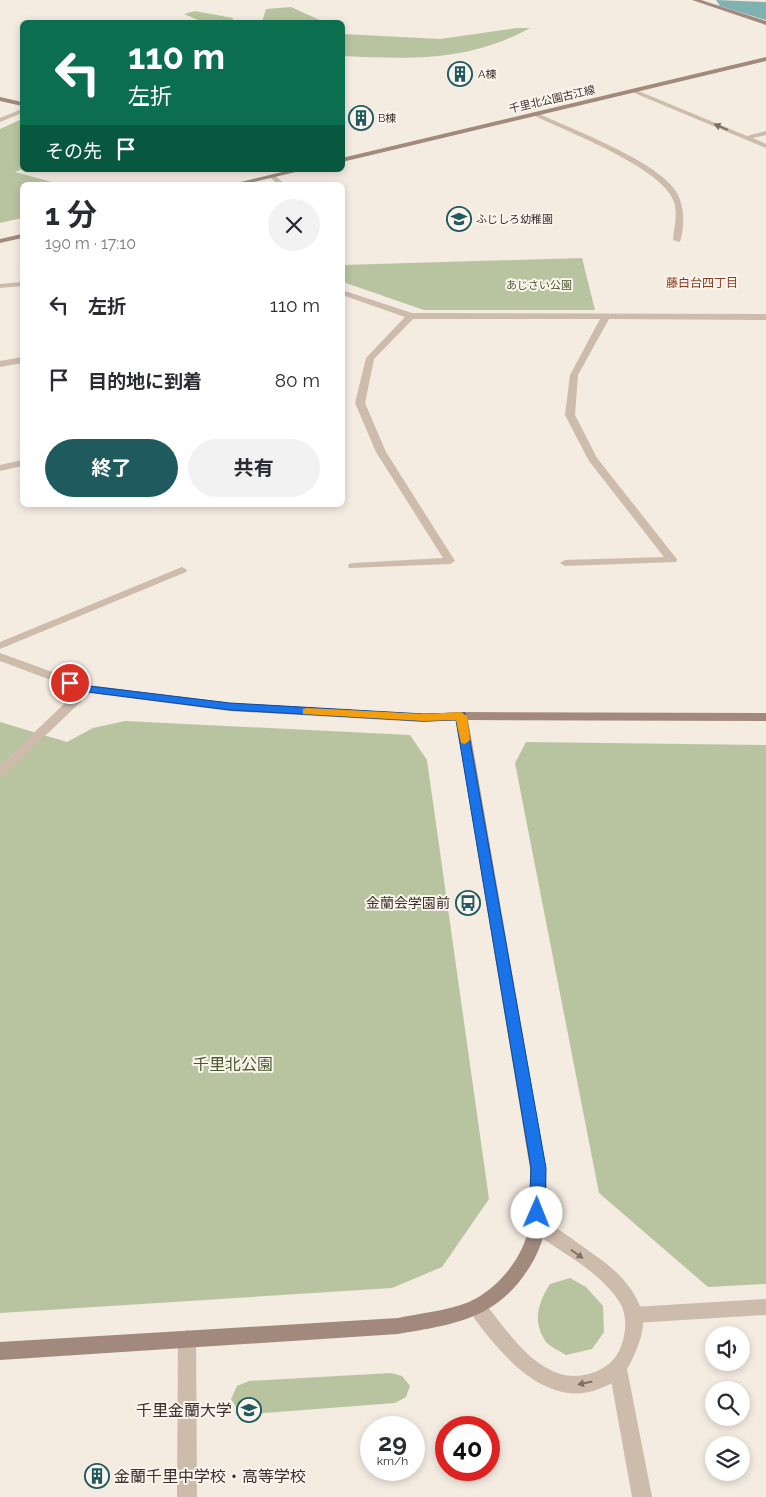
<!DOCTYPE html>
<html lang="ja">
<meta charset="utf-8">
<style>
:root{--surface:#fff;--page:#f2f2f3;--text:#2b2b33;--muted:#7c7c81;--accent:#1f5a5e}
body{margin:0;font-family:Raleway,"Noto Sans JP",sans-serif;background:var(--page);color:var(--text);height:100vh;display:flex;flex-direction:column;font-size:19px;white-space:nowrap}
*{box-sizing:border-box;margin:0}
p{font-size:16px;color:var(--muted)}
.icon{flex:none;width:28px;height:28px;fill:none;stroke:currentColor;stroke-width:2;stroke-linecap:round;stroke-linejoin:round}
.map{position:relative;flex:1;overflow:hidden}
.details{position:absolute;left:20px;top:182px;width:325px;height:325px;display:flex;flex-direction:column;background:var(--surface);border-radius:8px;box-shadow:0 2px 8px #0003}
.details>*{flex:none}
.top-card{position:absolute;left:20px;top:20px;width:325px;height:152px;border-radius:8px;box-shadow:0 2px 8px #0003;background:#0b6e4f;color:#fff;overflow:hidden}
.buttons{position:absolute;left:705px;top:1326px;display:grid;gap:10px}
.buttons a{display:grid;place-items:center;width:45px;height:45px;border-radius:50%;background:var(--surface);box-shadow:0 2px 8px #0003;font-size:25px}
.speed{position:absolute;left:360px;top:1416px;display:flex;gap:10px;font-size:25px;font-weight:700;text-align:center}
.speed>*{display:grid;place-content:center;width:65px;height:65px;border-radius:50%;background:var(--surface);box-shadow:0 2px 8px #0003;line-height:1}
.speed small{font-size:12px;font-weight:400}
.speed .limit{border:8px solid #d22;background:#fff;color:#111}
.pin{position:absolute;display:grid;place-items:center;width:42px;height:42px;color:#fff;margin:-21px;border:2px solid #fff;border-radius:50%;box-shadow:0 1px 5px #0007}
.me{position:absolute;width:55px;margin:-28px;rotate:1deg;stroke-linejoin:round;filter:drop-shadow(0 0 4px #0008)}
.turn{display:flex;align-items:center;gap:18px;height:105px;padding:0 25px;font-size:22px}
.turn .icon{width:65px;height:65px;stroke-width:2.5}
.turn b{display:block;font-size:35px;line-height:42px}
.then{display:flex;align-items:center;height:48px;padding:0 25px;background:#0003;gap:10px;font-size:19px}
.round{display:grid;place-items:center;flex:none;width:52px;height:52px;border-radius:26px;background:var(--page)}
.head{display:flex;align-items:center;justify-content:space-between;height:85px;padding:0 25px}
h1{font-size:30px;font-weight:700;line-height:38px}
.action{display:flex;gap:10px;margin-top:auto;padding:10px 25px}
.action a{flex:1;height:58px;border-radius:30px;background:var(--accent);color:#fff;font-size:20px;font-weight:700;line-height:58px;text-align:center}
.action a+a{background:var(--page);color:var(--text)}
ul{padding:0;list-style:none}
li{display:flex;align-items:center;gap:15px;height:75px;padding:0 25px}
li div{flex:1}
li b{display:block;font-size:19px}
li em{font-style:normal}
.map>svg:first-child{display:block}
.green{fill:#b8c4a0}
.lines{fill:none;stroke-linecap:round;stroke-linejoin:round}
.river{fill:#7fb0b2;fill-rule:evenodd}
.lane{fill:#cdbbac;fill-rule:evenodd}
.street{fill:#cdbbac;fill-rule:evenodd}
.secondary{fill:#a18a7d;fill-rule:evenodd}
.oneway{fill:#7d6f65}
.route{fill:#1a73e8;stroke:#114b97}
.slow{fill:#f59e0b}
.labels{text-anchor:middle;stroke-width:4;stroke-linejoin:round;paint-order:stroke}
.far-poi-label{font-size:11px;fill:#3b302b;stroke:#fbf5ee;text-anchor:start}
.far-street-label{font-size:11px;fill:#3b302b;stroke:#fbf5ee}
.far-park-label{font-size:11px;fill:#4a5a2e;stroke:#fbf5ee}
.far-neighbourhood-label{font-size:12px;fill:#8c3b22;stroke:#fbf5ee}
.poi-label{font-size:14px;fill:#3b302b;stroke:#fbf5ee;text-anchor:end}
.near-park-label{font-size:16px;fill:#4a5a2e;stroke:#fbf5ee}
.near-poi-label{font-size:16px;fill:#3b302b;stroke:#fbf5ee;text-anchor:end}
</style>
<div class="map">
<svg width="766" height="1497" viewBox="0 0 766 1497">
<rect width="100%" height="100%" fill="#f4ebe1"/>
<g class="green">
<path d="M 291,7 L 324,22 L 262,22 L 266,9 Z"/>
<path d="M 195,11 L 233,18 L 232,22 L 203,22 L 184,14 Z"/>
<path d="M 517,28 L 530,28 C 467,62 412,59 343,56 L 343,34 L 440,39 Z"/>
<path d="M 22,119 L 22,169 L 15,172 L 63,185 L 22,185 L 22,218 L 0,223 L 0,129 Z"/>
<path d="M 582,258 L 595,310 L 424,310 L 343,282 L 343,265 Z"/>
<path d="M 125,721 L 410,735 L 427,760 L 489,1199 L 442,1267 L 392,1288 L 0,1313 L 0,722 L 67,742 L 93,728 Z"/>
<path d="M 526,742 L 766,745 L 766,1284 L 708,1287 L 599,1193 L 515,763 Z"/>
<path d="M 570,1278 L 586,1287 L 603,1306 L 604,1332 L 592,1349 L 566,1355 C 560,1351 550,1347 546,1342 C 532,1321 538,1303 550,1284 Z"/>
<path d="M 391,1373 L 402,1376 L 410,1386 L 406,1397 L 395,1403 L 252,1414 L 238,1410 L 231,1399 L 237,1386 L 249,1381 Z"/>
</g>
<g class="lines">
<path class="river" d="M 716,0 L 766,2 L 766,20 L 720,6 Z"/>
<g class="lane">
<path d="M 87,685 L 91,686 L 93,689 L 91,692 L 4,775 L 0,776 L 0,765 L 83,686 Z"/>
<path d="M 766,1299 L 766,1315 L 634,1323 L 628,1321 L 625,1315 L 628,1309 L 634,1307 Z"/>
<path d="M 187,1330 L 193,1333 L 196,1339 L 197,1497 L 177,1497 L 178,1339 L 181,1333 Z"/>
<path d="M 618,1360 L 624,1363 L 627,1369 L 652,1497 L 632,1497 L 609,1369 L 612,1363 Z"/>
</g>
<g class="street">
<path d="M 632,90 L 636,90 L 747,136 L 766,131 L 766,135 L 753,138 L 766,144 L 766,148 L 632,92 Z"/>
<path d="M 22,109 L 22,113 L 0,122 L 0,118 Z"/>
<path d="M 533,113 L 537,113 C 570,128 656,161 675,190 C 685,204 685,226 680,242 L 673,240 C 674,228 678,213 674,202 C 664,168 565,131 533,115 Z"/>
<path d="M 273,174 L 286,185 L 278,185 L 269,176 Z"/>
<path d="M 22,282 L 22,286 L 0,288 L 0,284 Z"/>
<path d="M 342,290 L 412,313 L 766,314 L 766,320 L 609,319 L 578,375 L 575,415 L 597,458 L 676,558 L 677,560 L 676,562 L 565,566 L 560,563 L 565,560 L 664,557 L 589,461 L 565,415 L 570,375 L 600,319 L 413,319 L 374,359 L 365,403 L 386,452 L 455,561 L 450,564 L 349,568 L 348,566 L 349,564 L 353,563 L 443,558 L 376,452 L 355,403 L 366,358 L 405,317 L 342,295 Z"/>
<path d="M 22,357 L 22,363 L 0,367 L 0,361 Z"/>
<path d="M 22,460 L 22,466 L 0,471 L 0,465 Z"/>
<path d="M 182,567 L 187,570 L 186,572 L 0,649 L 0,642 Z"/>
<path d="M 0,653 L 91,686 L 93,689 L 91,692 L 83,692 L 0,661 Z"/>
<path d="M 537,1218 C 555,1225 573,1240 589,1251 C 611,1266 632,1283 641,1309 C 646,1324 641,1339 635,1353 C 626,1374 621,1380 599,1389 C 560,1404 525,1378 500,1350 C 489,1337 475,1322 468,1307 L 471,1301 L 477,1299 L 483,1301 C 504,1326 527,1364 560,1374 C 577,1379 597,1374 610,1363 C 625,1350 630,1319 620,1303 C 600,1271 561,1252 531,1231 L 529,1226 L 531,1221 Z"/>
</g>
<g class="secondary">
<path d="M 692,0 L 701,0 L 766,21 L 766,25 Z"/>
<path d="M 766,57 L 766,61 L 342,162 L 342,158 Z"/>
<path d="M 0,97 L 22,102 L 22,106 L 0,101 Z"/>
<path d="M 290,170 L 304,170 L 242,185 L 228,185 Z"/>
<path d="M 22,234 L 22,238 L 0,243 L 0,239 Z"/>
<path d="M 87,685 L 230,703 L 423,714 L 461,712 L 766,713 L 766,721 L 468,720 L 546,1168 C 546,1187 548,1207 546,1225 C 543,1242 536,1258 527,1271 C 495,1320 451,1325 398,1334 L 0,1360 L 0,1342 L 398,1318 C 421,1313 447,1311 469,1302 C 498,1289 524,1257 529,1226 C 531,1207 530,1187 530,1168 L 456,720 L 423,722 L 230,711 L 83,692 L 81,689 L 83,686 Z"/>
</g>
</g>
<defs><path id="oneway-solid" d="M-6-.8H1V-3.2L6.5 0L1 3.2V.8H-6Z" transform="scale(1.25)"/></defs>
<g class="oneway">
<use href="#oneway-solid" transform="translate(721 127) rotate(-157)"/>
<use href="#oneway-solid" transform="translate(577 1254) rotate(35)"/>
<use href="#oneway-solid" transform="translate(585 1383) rotate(168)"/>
</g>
<path class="route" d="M 70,679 L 89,686 L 230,703 L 424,714 L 465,713 L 546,1168 L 545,1213 L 542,1218 L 537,1220 L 532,1218 L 529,1213 L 531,1168 L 456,720 L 424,721 L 230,710 L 88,692 L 66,685 L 65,683 Z"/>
<path class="slow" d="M 307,708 L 424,714 L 461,712 L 467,716 L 470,740 L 465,744 L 461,743 L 456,720 L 424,721 L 303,714 L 303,709 Z"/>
<defs>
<symbol id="building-ring" viewBox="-11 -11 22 22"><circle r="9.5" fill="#fbf5ee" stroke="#1f5a5e" stroke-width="1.5"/><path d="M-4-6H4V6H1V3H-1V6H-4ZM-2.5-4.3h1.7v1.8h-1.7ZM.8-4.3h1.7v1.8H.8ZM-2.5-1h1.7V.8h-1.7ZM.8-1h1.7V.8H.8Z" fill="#1f5a5e"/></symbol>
<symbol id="school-ring" viewBox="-11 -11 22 22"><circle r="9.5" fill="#fbf5ee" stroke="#1f5a5e" stroke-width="1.5"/><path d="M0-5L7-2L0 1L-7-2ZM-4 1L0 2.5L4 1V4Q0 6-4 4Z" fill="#1f5a5e"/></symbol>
<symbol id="bus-ring" viewBox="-11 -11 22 22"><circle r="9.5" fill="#fbf5ee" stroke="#1f5a5e" stroke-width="1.5"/><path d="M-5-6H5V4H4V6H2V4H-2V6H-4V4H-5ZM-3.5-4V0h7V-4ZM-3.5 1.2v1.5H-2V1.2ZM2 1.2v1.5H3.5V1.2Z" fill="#1f5a5e"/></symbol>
<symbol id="university-ring" viewBox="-11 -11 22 22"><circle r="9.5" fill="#fbf5ee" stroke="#1f5a5e" stroke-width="1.5"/><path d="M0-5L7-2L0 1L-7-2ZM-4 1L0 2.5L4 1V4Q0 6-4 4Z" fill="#1f5a5e"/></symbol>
</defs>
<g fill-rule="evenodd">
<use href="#building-ring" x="446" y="60" width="28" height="28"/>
<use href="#building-ring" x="347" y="104" width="28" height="28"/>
<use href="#school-ring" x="445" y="205" width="28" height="28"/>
<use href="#bus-ring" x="454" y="889" width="28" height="28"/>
<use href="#university-ring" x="235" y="1396" width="28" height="28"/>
<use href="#building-ring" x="83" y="1462" width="28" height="28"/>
</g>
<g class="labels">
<g class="far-poi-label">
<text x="478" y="78">A棟</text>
<text x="378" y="122">B棟</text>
<text x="476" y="223">ふじしろ幼稚園</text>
</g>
<g class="far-street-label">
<text transform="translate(552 99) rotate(-13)" y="4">千里北公園古江線</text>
</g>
<g class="far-park-label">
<text x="539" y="289">あじさい公園</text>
</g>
<g class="far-neighbourhood-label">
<text x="702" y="287">藤白台四丁目</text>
</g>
<g class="poi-label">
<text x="450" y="908">金蘭会学園前</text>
</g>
<g class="near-park-label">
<text x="233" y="1070">千里北公園</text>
</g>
<g class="near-poi-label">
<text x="232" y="1416">千里金蘭大学</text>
<text x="114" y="1482" text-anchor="start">金蘭千里中学校・高等学校</text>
</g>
</g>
</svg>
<div class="buttons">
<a><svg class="icon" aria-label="sound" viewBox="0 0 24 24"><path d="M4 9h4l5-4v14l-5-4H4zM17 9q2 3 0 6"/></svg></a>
<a><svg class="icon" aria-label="search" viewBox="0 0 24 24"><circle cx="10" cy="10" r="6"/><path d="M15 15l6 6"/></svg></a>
<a><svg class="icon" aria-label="layers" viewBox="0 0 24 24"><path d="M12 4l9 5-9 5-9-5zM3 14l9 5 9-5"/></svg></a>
</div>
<div class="speed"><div>29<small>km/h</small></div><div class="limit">40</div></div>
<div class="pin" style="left:70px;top:683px;background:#d93025"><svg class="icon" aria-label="arrive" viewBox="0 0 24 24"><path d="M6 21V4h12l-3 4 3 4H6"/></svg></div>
<svg class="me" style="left:537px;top:1213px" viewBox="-20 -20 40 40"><circle r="19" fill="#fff"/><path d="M0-13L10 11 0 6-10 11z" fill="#1a73e8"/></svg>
<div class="top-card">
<div class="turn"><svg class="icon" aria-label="left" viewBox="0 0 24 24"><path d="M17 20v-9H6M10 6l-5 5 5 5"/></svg><div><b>110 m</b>左折</div></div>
<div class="then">その先<svg class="icon" aria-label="arrive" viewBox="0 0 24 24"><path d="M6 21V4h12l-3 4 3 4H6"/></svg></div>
</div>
<section class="details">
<div class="head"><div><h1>1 分</h1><p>190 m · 17:10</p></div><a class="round"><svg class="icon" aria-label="close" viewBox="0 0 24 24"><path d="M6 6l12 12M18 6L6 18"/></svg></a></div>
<ul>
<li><svg class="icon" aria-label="left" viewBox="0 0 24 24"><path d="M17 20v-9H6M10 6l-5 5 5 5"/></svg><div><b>左折</b></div><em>110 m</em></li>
<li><svg class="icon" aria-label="arrive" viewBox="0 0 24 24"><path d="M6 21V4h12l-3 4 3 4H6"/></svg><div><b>目的地に到着</b></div><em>80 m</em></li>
</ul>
<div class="action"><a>終了</a><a>共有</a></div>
</section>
</div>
